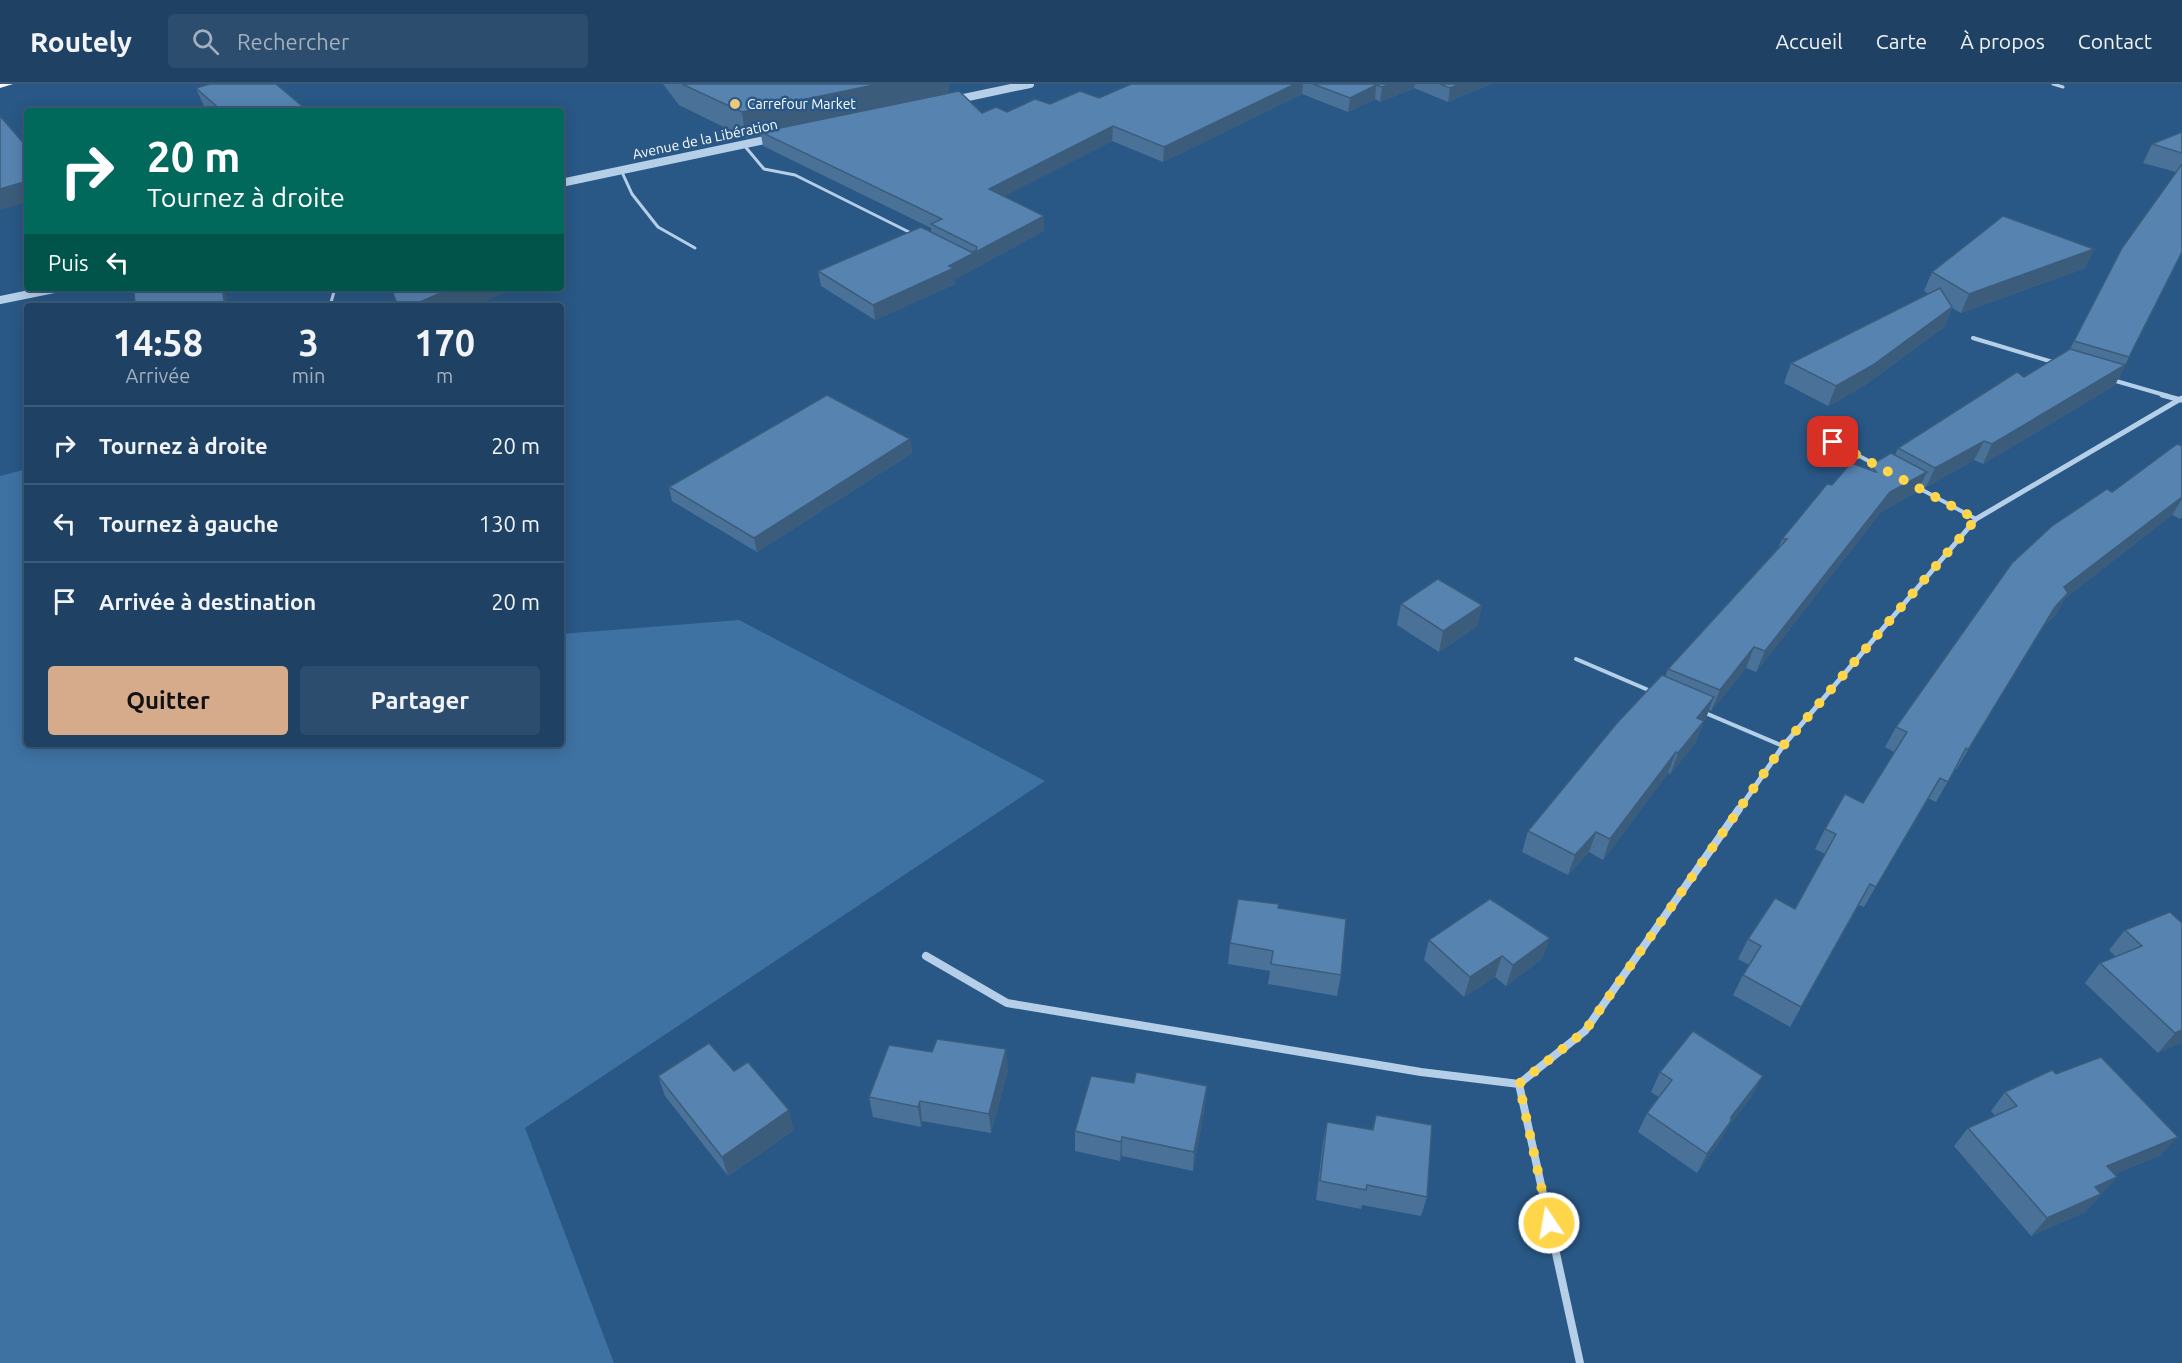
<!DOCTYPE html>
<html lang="fr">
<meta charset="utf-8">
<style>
:root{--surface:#1f4264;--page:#2c4d6d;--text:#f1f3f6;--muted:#a1b0bf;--line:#3c5b78;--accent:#d6ab8b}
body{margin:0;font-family:Ubuntu,sans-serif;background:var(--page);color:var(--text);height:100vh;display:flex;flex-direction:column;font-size:22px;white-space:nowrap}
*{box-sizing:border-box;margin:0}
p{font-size:20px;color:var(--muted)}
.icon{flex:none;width:33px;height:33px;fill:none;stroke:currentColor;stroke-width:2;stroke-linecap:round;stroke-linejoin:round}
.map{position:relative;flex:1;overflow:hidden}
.drawer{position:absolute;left:24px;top:219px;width:540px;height:444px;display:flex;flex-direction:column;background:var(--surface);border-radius:6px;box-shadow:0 3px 15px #0003,0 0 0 2px var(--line)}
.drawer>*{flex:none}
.top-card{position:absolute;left:24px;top:24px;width:540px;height:183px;border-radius:6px;box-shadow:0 3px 15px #0003,0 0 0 2px var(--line);background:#00695c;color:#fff;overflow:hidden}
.pin{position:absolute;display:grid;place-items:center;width:51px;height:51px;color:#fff;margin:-26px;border-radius:12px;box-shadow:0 3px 9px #0006}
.me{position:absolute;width:66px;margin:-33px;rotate:348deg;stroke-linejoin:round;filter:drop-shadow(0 0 4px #0008)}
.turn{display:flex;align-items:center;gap:21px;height:126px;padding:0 24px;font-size:27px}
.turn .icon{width:78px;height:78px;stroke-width:2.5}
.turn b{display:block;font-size:42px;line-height:51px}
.then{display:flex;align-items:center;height:57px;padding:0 24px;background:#0003;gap:12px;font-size:22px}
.eta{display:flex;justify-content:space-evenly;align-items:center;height:102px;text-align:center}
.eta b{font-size:36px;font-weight:700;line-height:42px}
.button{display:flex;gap:12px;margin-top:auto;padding:12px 24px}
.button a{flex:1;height:69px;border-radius:6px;background:var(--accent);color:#111;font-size:24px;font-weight:700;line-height:69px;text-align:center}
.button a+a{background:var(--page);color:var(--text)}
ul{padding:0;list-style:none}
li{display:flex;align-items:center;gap:18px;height:78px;padding:0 24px;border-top:2px solid var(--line)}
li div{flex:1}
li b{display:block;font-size:22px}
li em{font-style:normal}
header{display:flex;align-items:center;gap:36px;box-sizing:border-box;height:84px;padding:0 30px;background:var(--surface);border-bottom:2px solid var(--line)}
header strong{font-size:28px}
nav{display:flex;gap:33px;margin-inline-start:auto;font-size:21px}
.search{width:420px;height:54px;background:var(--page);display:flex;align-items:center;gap:15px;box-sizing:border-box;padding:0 21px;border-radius:6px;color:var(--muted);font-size:22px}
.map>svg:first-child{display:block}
.green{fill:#3e72a3}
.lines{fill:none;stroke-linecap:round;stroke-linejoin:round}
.service-far1{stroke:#b5cfe8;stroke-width:3}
.service{stroke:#b5cfe8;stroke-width:4}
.minor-far2{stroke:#b5cfe8;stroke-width:4}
.minor-far1{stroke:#b5cfe8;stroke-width:5}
.minor{stroke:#b5cfe8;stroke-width:8}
.tertiary{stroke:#b5cfe8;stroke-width:8}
.primary{fill:#f7fafe;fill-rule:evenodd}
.wall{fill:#4a7197}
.shaded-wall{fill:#3c5c7b}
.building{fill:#5683b0;stroke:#3c5c7b;stroke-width:1.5}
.route{stroke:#ffd54a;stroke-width:10;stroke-dasharray:0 18}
.poi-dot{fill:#efc77c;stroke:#295886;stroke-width:2}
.labels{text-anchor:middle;stroke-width:5;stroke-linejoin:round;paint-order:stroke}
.far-poi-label{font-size:14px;fill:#fff;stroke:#295886;text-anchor:start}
.far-street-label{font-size:14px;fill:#fff;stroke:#295886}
</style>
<header>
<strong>Routely</strong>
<div class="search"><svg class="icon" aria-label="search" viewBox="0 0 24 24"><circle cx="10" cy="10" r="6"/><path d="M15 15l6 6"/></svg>Rechercher</div>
<nav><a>Accueil</a><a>Carte</a><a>À propos</a><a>Contact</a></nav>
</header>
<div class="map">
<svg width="2182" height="1279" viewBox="0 0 2182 1279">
<rect width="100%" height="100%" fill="#295886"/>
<path class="green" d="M 27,385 L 27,660 L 561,660 L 561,550 L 739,536 L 1045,697 L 525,1044 L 614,1279 L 0,1279 L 0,392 Z"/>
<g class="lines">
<g class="service-far1">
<path d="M 2053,0 L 2063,3"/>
<path d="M 743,60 L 764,85 L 795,91 L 915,151"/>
<path d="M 621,86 L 632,110 L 658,143 L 695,164"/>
<path d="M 330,222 L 335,204"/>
</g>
<g class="service">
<path d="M 1833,358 L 1878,382"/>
<path d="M 1915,402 L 1976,435"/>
<path d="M 1576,575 L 1653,608"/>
<path d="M 1703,628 L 1783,662"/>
</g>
<g class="minor-far2">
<path d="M 1973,254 L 2056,279"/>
<path d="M 2109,295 L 2168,312"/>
</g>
<g class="minor-far1">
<path d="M 2162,311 L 2181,316"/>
<path d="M 1738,727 L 1783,662 L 1976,435 L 2182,314"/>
</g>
<g class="minor">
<path d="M 926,872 L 1007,919 L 1421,988 L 1519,1000 L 1585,947 L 1739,725"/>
<path d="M 1519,1000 L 1580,1279"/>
</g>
<g class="tertiary">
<path d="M 954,16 L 1030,0"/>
<path d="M 561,99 L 774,54"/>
<path d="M 0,216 L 59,204"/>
</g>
<path class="primary" d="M 0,0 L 13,0 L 0,4 Z"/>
</g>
<g class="wall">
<path d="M 663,0 L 949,0 L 949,9 L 982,29 L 1007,28 L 1050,20 L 1099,14 L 1131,0 L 1491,0 L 1448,18 L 1414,4 L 1380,18 L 1375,15 L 1348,28 L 1302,10 L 1163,78 L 1112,57 L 1004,112 L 1044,132 L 1044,147 L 955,195 L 955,200 L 875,236 L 821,202 L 818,187 L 931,148 L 931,144 L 763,62 L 761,51 L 746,54 L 679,21 Z"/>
<path d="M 196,4 L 308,27 L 206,27 Z"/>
<path d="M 2182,48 L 2182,169 L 2173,186 L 2115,301 L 1983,380 L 1974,376 L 1926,403 L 1921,401 L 1917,408 L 1881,428 L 1756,588 L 1746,584 L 1711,627 L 1709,626 L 1706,634 L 1704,637 L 1696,658 L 1670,690 L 1668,689 L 1603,776 L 1589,768 L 1568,791 L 1522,768 L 1528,747 L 1665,593 L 1668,585 L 1778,464 L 1782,455 L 1832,401 L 1869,386 L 1871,381 L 1895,371 L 1898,364 L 2024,293 L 2070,265 L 2122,164 L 2176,88 L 2143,79 L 2152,60 Z"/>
<path d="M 2094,165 L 2085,184 L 1961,229 L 1952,224 L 1944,243 L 1865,301 L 1828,322 L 1784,299 L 1791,279 L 1929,210 L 1924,207 L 1932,188 Z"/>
<path d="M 910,355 L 912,369 L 757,468 L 672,417 L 669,403 Z"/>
<path d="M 2182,362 L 2182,433 L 2180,435 L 2172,431 L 2065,514 L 2056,530 L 2043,543 L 1956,686 L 1955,685 L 1936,718 L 1928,714 L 1864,823 L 1859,821 L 1790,943 L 1733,911 L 1743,891 L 1749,881 L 1738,875 L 1748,855 L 1795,825 L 1825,770 L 1815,765 L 1825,745 L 1863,719 L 1894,668 L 1885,663 L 1896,643 L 2112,408 Z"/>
<path d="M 1401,520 L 1482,521 L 1477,542 L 1439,568 L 1397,541 Z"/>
<path d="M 1279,824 L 1341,891 L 1337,912 L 1268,900 L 1270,887 L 1228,880 L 1230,859 Z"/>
<path d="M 2182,839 L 2182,958 L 2158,969 L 2085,899 L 2100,879 L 2116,873 L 2109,866 L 2125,846 Z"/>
<path d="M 1429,856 L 1543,874 L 1506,902 L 1495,893 L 1464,913 L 1424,876 Z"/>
<path d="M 1008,985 L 991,1049 L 922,1037 L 921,1043 L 873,1033 L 869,1013 Z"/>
<path d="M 1660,988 L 1752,1012 L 1729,1041 L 1720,1057 L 1697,1089 L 1638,1048 L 1647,1029 L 1659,1013 L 1651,1008 Z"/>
<path d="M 2056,990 L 2161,1071 L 2115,1090 L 2117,1093 L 2085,1128 L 2031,1152 L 1954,1062 L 1968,1044 L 1995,1032 L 1991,1027 L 2005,1008 Z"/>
<path d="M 658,992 L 794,1046 L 728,1092 L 665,1012 Z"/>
<path d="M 1134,999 L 1207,1002 L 1205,1022 L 1193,1087 L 1122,1072 L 1120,1077 L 1075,1067 L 1075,1047 Z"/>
<path d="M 1376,1031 L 1427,1113 L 1421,1132 L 1362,1121 L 1361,1125 L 1316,1116 L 1323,1058 L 1327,1038 L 1372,1046 Z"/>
</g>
<g class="shaded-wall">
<path d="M 879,0 L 949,0 L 949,11 L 761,48 L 761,51 L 746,54 L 742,28 Z"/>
<path d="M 1295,0 L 1303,0 L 1302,10 L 1163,78 L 1164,63 Z"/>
<path d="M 1391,0 L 1415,0 L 1414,4 L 1380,18 L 1382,3 Z"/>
<path d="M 1460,0 L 1491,0 L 1448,18 L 1450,4 Z"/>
<path d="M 1376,1 L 1375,15 L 1348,28 L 1350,14 Z"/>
<path d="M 1113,42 L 1112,57 L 990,120 L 989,105 Z"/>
<path d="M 27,97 L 27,118 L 0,126 L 0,105 Z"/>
<path d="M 1044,132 L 1044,147 L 955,195 L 955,200 L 875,236 L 873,221 Z"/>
<path d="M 2094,165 L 2085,184 L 1961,229 L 1969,210 Z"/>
<path d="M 222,204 L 225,204 L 229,222 L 225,222 Z"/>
<path d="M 452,204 L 515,204 L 476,222 L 411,222 Z"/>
<path d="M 1952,223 L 1944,243 L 1865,301 L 1828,322 L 1836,302 Z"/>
<path d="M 2125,281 L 2115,301 L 1983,380 L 1992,360 Z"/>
<path d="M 910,355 L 912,369 L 757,468 L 754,454 Z"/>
<path d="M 1984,357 L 1974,376 L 1926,403 L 1935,384 Z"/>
<path d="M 1927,388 L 1917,408 L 1881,428 L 1756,588 L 1765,567 L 1890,408 Z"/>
<path d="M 2182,413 L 2182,415 L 2172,431 L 2065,514 L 2056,530 L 2043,543 L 1956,686 L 2064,503 Z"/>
<path d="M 1482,521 L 1477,542 L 1439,568 L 1443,547 Z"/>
<path d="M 1754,563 L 1746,584 L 1711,627 L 1720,606 Z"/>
<path d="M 1714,613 L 1706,634 L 1689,655 L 1697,634 Z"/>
<path d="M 1704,637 L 1696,658 L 1670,690 L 1678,669 Z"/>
<path d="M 1676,668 L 1668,689 L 1603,776 L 1610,755 Z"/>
<path d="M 1940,694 L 1928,714 L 1864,823 L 1876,803 Z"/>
<path d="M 1596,748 L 1589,768 L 1568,791 L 1575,771 Z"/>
<path d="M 1550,854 L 1543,874 L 1506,902 L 1513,881 Z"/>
<path d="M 1502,872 L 1495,893 L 1464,913 L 1470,893 Z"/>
<path d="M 2182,946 L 2182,958 L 2158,969 L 2175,949 Z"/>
<path d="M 1006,965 L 1008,985 L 991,1049 L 989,1030 Z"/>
<path d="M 1763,992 L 1752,1012 L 1729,1041 L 1720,1057 L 1697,1089 L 1707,1070 L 1731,1033 Z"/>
<path d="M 1207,1002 L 1205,1022 L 1193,1087 L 1194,1068 Z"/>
<path d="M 920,1017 L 922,1037 L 921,1043 L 918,1023 Z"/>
<path d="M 789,1026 L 794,1046 L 728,1092 L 722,1073 Z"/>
<path d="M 1122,1053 L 1122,1072 L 1120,1077 L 1121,1058 Z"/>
<path d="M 2178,1053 L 2161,1071 L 2091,1100 L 2107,1082 Z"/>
<path d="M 2117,1093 L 2085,1128 L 2031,1152 L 2047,1134 L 2095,1103 Z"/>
</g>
<g class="building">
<path d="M 210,0 L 276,0 L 308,27 L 222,27 L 196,4 Z"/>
<path d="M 682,0 L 879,0 L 742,28 Z"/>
<path d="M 1131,0 L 1295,0 L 1164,63 L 1113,42 L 989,105 L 1044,132 L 949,182 L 954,184 L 873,221 L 818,187 L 921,143 L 971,168 L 976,167 L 977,163 L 931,140 L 942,135 L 761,48 L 959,7 L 982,29 L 996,23 L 1007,28 L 1035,15 L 1050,20 L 1080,7 L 1099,14 Z"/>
<path d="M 1313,0 L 1391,0 L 1382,3 L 1376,1 L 1350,14 Z"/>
<path d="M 1440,0 L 1460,0 L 1450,4 Z"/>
<path d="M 0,32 L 27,63 L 27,97 L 0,105 Z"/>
<path d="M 2182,48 L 2182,69 L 2152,60 Z"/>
<path d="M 2182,80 L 2182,168 L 2129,273 L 2074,257 L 2122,164 Z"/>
<path d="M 2003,132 L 2094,165 L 1969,210 L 1932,188 Z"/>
<path d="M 146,204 L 222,204 L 225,222 L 135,222 L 134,207 Z"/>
<path d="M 391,204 L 452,204 L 411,222 L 398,222 Z"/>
<path d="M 1940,204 L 1952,223 L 1873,281 L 1836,302 L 1791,279 Z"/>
<path d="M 2070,265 L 2125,281 L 1992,360 L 1984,357 L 1935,384 L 1898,364 L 2017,288 L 2024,293 Z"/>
<path d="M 827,311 L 910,355 L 754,454 L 669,403 Z"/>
<path d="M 2177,360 L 2182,362 L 2182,413 L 2064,503 L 2068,509 L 2055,523 L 1968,666 L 1966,664 L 1948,698 L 1940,694 L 1876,803 L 1870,800 L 1801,923 L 1743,891 L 1761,862 L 1748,855 L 1775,814 L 1795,825 L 1836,750 L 1825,745 L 1845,710 L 1863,719 L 1907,648 L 1896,643 L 2012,479 L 2052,442 L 2107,405 L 2112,408 Z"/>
<path d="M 1891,369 L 1927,388 L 1890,408 L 1765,567 L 1754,563 L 1720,606 L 1668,585 L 1787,455 L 1782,455 L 1827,400 L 1832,401 L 1851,379 L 1876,388 L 1871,381 Z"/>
<path d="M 1438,495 L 1482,521 L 1443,547 L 1401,520 Z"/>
<path d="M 1662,591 L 1714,613 L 1697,634 L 1704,637 L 1678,669 L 1676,668 L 1610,755 L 1596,748 L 1575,771 L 1528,747 L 1617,639 Z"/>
<path d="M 1238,815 L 1279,820 L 1278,824 L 1346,835 L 1341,891 L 1271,880 L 1273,867 L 1230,859 Z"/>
<path d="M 1490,815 L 1550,854 L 1513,881 L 1502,872 L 1470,893 L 1429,856 Z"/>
<path d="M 2170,828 L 2182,839 L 2182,946 L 2175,949 L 2100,879 L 2142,862 L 2125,846 Z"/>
<path d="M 1693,947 L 1763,992 L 1731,1033 L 1731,1037 L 1707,1070 L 1647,1029 L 1672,996 L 1660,988 Z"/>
<path d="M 937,955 L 1006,965 L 989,1030 L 920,1017 L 918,1023 L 869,1013 L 889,961 L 932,968 Z"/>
<path d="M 709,959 L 734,987 L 748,978 L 789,1026 L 722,1073 L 658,992 Z"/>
<path d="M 2101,973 L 2178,1053 L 2107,1082 L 2117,1093 L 2095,1103 L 2101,1110 L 2047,1134 L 1968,1044 L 2017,1022 L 2005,1008 L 2052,986 L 2056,990 Z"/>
<path d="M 1136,988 L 1207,1002 L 1194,1068 L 1122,1053 L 1121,1058 L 1075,1047 L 1091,992 L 1134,999 Z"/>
<path d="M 1376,1031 L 1432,1041 L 1427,1113 L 1367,1101 L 1366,1106 L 1320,1097 L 1327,1038 L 1373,1046 Z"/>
</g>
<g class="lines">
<path class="route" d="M 1549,1139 L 1519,1000 L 1585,947 L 1783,662 L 1976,435 L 1833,358"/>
</g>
<circle class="poi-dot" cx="735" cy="20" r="6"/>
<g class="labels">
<g class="far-poi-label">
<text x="747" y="25">Carrefour Market</text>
</g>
<g class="far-street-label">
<text transform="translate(705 55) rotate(-12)" y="5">Avenue de la Libération</text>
</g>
</g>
</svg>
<div class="pin" style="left:1833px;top:358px;background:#d93025"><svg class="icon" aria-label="arrive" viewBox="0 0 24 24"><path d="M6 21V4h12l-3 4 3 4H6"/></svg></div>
<svg class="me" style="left:1549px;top:1139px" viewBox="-20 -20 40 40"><circle r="17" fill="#ffd54a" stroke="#fff" stroke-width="3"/><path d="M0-11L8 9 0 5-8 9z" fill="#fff"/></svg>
<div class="top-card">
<div class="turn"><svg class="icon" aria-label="right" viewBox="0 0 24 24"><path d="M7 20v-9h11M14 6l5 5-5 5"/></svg><div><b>20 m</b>Tournez à droite</div></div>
<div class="then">Puis<svg class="icon" aria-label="left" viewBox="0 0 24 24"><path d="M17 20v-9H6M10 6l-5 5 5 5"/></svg></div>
</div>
<section class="drawer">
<div class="eta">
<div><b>14:58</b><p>Arrivée</p></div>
<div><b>3</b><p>min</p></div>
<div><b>170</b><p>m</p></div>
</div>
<ul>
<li><svg class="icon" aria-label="right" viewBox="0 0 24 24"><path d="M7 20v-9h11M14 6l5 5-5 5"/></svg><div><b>Tournez à droite</b></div><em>20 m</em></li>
<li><svg class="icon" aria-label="left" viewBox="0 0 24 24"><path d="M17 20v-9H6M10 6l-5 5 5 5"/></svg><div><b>Tournez à gauche</b></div><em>130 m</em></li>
<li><svg class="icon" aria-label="arrive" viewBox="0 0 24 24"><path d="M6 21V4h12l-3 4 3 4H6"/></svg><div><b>Arrivée à destination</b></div><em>20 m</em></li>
</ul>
<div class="button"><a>Quitter</a><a>Partager</a></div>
</section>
</div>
